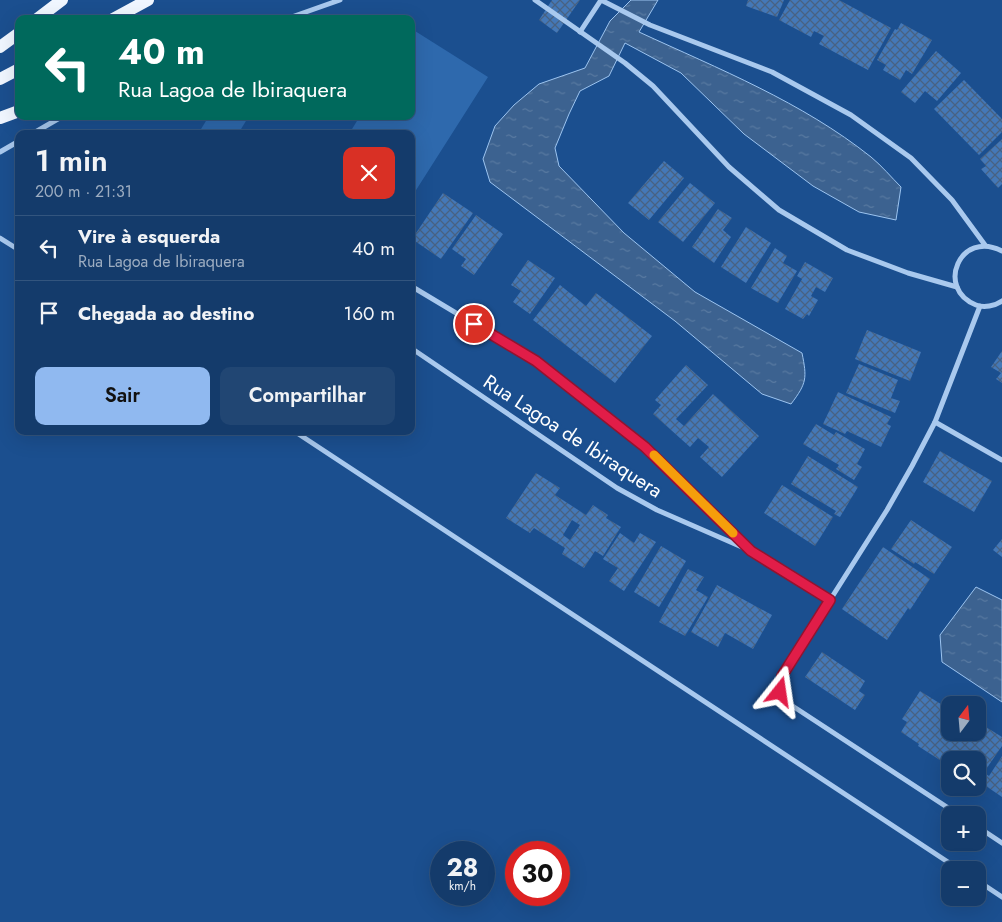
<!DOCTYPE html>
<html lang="pt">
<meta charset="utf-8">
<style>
:root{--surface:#143b6b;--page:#214673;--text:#f1f3f6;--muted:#9dadc1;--line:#33557e;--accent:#90b9f0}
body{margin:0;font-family:Jost,sans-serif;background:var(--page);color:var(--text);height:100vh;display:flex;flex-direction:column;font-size:19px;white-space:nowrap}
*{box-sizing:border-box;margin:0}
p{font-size:16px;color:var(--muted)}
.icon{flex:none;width:28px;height:28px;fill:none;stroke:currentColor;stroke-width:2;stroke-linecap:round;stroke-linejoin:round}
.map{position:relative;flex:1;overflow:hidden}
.drawer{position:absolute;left:15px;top:130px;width:400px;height:305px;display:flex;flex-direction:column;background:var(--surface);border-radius:10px;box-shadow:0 5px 20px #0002,0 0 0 1px var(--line)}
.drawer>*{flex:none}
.top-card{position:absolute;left:15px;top:15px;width:400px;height:105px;border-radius:10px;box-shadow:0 5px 20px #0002,0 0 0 1px var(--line);background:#00695c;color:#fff;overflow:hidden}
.needle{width:32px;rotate:16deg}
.tools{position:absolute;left:941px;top:696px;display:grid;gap:10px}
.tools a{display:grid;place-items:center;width:45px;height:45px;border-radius:10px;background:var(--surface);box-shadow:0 5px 20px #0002,0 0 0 1px var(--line);font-size:25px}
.speed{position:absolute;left:430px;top:841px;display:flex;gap:10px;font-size:25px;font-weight:700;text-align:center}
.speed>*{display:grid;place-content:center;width:65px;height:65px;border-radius:50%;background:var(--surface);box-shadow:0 5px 20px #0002,0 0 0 1px var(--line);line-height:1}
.speed small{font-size:12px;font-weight:400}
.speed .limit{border:8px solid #d22;background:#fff;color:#111}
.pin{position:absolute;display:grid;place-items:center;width:42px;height:42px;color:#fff;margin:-21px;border:2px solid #fff;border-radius:50%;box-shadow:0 1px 5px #0007}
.me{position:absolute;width:55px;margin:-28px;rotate:15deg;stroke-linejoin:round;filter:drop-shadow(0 0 4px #0008)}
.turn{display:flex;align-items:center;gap:18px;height:105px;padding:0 20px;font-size:22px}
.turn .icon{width:65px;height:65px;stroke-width:2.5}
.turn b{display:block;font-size:35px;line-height:42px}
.round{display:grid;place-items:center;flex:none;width:52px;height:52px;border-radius:10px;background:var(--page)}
.headline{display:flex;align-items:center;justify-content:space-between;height:85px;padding:0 20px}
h1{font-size:30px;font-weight:600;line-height:38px}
.action{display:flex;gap:10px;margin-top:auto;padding:10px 20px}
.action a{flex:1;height:58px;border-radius:10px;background:var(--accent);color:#111;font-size:20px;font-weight:600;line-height:58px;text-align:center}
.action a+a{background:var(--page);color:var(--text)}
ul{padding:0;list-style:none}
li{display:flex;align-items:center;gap:15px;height:65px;padding:0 20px;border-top:1px solid var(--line)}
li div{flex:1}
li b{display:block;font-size:19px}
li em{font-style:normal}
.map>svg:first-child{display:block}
.grass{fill:#2e69ad}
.water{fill:url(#water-ripples);stroke:#9cc4f0}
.building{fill:url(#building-cross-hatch);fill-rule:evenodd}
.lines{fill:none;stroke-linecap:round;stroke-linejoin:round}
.minor{stroke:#a9c9ee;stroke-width:5}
.primary{stroke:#f0f6ff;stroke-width:12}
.route-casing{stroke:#92132f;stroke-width:12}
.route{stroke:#e11d48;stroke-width:9}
.slow{stroke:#f59e0b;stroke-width:9}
.labels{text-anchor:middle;stroke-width:5;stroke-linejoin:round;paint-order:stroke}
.street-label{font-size:20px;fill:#fff;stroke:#1b4f8f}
</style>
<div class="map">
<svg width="1002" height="922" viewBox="0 0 1002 922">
<defs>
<pattern id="water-ripples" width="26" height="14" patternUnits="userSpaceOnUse" patternTransform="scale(1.25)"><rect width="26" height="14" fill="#3c6290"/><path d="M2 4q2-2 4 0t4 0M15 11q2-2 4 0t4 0" fill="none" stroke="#597aa1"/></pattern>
<pattern id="building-cross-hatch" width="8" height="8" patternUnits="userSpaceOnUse" patternTransform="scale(1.25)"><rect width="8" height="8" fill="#4478b7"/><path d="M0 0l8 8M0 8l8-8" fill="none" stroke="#486282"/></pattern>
</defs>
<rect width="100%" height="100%" fill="#1b4f8f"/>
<g class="grass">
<path d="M 415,31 L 488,77 L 411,198 L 411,134 L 349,134 L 360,116 L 411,116 L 411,36 Z"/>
<path d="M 209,116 L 249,116 L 238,134 L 198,134 Z"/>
</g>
<g class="water">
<path d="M 631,0 L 658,0 L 639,32 C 719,69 802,102 871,157 C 882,166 891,177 901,187 L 896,220 L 859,212 L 813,186 L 744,134 L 681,73 L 625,43 L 609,76 L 580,91 L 569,114 L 555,148 L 559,166 L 624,233 L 695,292 L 802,353 C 807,378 807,383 791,404 L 762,394 L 675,321 L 490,182 L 483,159 L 495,126 L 514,105 L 539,84 L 585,68 L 610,21 Z"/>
<path d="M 976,587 L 1002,600 L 1002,702 L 942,662 L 940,635 Z"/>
</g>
<g class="building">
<path d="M 552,0 L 580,0 L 557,33 L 539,20 Z"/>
<path d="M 748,0 L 784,0 L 777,17 L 746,6 Z"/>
<path d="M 790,0 L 839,0 L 891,28 L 868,70 L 819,44 L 824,36 L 814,31 L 811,37 L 779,20 Z"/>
<path d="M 901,23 L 932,40 L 912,74 L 906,70 L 900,80 L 883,70 L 886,65 L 877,60 L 895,29 L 897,30 Z"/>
<path d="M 936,51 L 961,73 L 937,101 L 925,91 L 915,103 L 901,92 Z"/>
<path d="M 964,80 L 1002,119 L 1002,132 L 979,155 L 934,109 Z"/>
<path d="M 1002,139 L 1002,184 L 998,188 L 981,169 L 986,166 L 980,159 Z"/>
<path d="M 664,161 L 684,178 L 649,220 L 628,203 Z"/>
<path d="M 690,183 L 715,203 L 683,242 L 658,222 Z"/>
<path d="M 443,193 L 473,213 L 441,259 L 412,239 Z"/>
<path d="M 718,209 L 732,218 L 723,230 L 731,237 L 714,263 L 692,247 Z"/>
<path d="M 476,215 L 503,234 L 474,275 L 461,266 L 466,259 L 452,249 Z"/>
<path d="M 746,227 L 771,243 L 746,283 L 721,267 Z"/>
<path d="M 775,248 L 787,256 L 783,263 L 797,271 L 778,303 L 751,288 Z"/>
<path d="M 528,260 L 555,278 L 530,314 L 513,302 L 521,291 L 511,285 Z"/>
<path d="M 805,262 L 833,278 L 825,292 L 816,287 L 811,296 L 818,300 L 809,316 L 807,314 L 803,319 L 785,309 L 802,279 L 797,276 Z"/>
<path d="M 560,285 L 586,306 L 596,293 L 652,336 L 615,383 L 533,320 Z"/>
<path d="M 867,330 L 921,352 L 910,381 L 855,359 Z"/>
<path d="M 1002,351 L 1002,383 L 996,379 L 1001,373 L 991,367 Z"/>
<path d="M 859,364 L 898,380 L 891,398 L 900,401 L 895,413 L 846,393 Z"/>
<path d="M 686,365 L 708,385 L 676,419 L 684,426 L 713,394 L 759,436 L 722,477 L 700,457 L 709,447 L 698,438 L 690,447 L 653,414 L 661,405 L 655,400 Z"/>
<path d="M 838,392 L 891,417 L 887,424 L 891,426 L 881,447 L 847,431 L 845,434 L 823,424 Z"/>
<path d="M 816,424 L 834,435 L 836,432 L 865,449 L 857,464 L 862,467 L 854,480 L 836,469 L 839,465 L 803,444 Z"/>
<path d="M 940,451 L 992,481 L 974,512 L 923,482 Z"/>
<path d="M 808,456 L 858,487 L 840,517 L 834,514 L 836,511 L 791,484 Z"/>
<path d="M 536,473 L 560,488 L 555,495 L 586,515 L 593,505 L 608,515 L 606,518 L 621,527 L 603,556 L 595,551 L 584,568 L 562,554 L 565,548 L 534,528 L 530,533 L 506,518 ZM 572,520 L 580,525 L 570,540 L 563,535 Z"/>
<path d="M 782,485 L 833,517 L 815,546 L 764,513 Z"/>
<path d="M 911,520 L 952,547 L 934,574 L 915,562 L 914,564 L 891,549 Z"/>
<path d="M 620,533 L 634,543 L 640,533 L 656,542 L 624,591 L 609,581 L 618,568 L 603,559 Z"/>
<path d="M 1002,539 L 1002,557 L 993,550 Z"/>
<path d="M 661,546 L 686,561 L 659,607 L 634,592 Z"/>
<path d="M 883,547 L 930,579 L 910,610 L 908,608 L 887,640 L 842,609 Z"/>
<path d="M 688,569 L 704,577 L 696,590 L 708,597 L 685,636 L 659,622 Z"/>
<path d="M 717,585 L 772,615 L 753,649 L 725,633 L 718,647 L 691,632 Z"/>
<path d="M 822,652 L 865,681 L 859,691 L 865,695 L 855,710 L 805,677 Z"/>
<path d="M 920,691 L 944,706 L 947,702 L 950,704 L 950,732 L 978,732 L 978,722 L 1002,737 L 1002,746 L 978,781 L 978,760 L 953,760 L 947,756 L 943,762 L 918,746 L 919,744 L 901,732 L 907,722 L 902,719 Z"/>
<path d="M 1002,756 L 1002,797 L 980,782 L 986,774 L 989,776 Z"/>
</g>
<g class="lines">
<g class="minor">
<path d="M 535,0 L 625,63 L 653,86 L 729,167 L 779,210 L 847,250 L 908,273 L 957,287"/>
<path d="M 601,0 L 650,25 L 772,72 L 851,115 L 911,158 L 952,200 L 985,245"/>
<path d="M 286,19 L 340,0"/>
<path d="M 580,32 L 601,0"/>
<path d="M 32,134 L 63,116"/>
<path d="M 0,152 L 19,141"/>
<path d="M 0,238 L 19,250"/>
<path d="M 1002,251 C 960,229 935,289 976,305 C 984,308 995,306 1002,301"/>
<path d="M 411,286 L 536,361 L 645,447 L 749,549"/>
<path d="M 411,348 L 617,488 L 657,510 L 751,551 L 830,600"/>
<path d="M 935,422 L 1002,460"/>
<path d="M 294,431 L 960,870"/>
<path d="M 959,815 L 791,705 L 780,692 L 782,676 L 887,510 L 912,466 L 935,422 L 980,306"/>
<path d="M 978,827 L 1002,843"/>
<path d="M 978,881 L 1002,897"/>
</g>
<g class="primary">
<path d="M 37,19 L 62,0"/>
<path d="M 113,19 L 148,0"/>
<path d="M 0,47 L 19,33"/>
<path d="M 0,79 L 19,69"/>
<path d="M 0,118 L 19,111"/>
</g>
</g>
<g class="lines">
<defs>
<path id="route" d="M 474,324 L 536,361 L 645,447 L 751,551 L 830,600 L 782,676 L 780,692"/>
</defs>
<use href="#route" class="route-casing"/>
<use href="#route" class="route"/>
<path class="slow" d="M 654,455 L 733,533"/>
</g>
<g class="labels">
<g class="street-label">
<text transform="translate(573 436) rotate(33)" y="7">Rua Lagoa de Ibiraquera</text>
</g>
</g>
</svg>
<div class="tools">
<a><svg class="needle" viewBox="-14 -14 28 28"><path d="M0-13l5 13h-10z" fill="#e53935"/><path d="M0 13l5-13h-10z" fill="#9dadc1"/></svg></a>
<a><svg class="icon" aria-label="search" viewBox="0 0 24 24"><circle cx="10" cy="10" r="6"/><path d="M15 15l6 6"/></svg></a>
<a>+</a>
<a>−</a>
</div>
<div class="speed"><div>28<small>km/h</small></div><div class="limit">30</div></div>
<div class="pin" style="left:474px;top:324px;background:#d93025"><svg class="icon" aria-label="arrive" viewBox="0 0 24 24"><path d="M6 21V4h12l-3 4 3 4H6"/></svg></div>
<svg class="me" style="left:780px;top:692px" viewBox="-20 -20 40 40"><path d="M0-17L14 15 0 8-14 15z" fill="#e11d48" stroke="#fff" stroke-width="4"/></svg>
<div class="top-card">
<div class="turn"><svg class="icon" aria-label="left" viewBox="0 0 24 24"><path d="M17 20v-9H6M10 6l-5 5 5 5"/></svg><div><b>40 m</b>Rua Lagoa de Ibiraquera</div></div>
</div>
<section class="drawer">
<div class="headline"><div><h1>1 min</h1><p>200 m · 21:31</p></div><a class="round" style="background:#d93025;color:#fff"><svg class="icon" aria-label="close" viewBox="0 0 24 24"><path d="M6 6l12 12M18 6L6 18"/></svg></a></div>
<ul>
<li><svg class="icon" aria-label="left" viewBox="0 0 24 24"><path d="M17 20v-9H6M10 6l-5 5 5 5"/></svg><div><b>Vire à esquerda</b><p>Rua Lagoa de Ibiraquera</p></div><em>40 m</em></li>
<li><svg class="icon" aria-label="arrive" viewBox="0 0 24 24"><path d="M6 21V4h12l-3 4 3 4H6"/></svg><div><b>Chegada ao destino</b></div><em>160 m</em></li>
</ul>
<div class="action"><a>Sair</a><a>Compartilhar</a></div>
</section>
</div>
